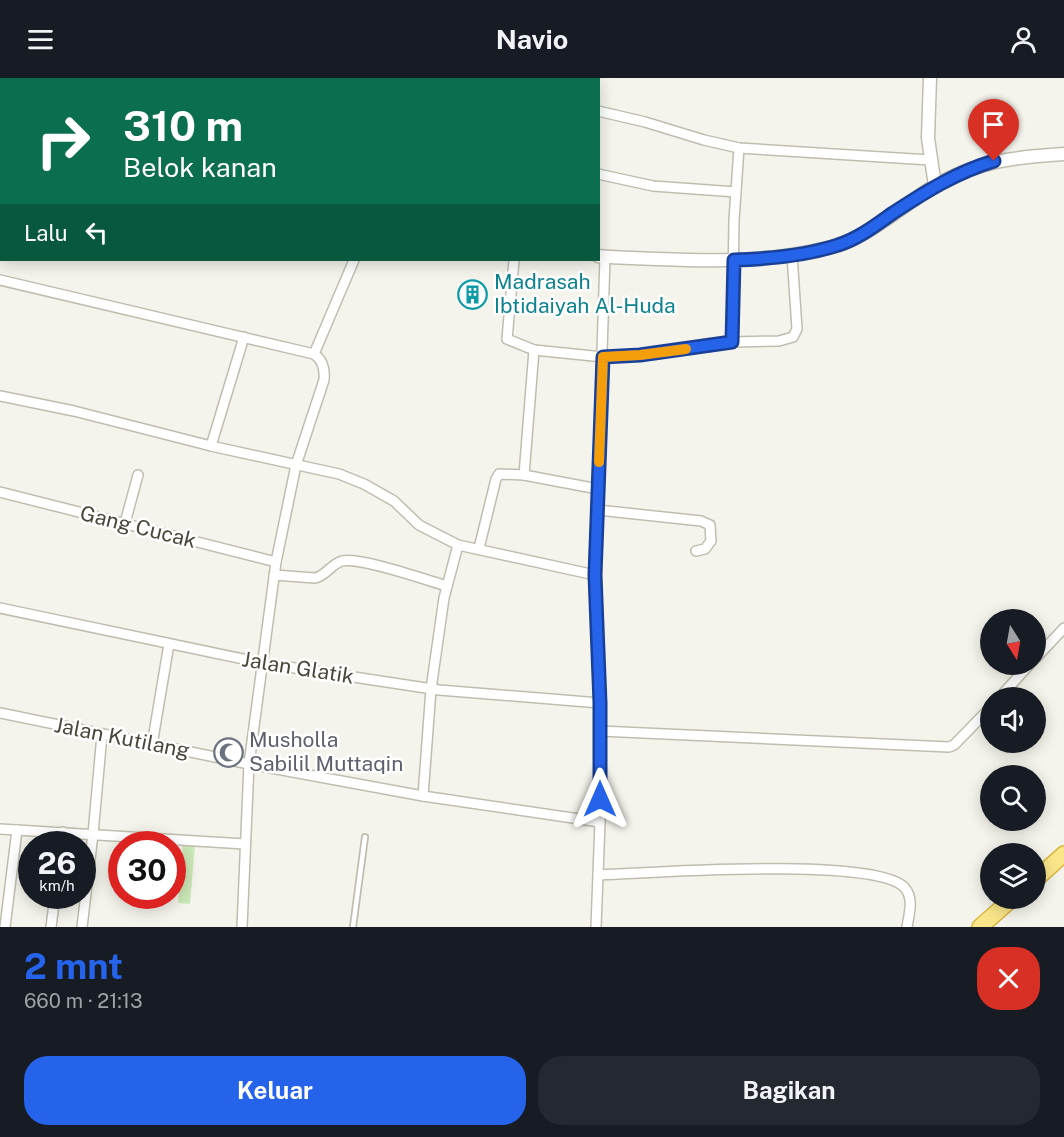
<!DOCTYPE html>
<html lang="id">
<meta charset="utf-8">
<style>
:root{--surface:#171b24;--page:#242831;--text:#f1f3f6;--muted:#9ea1a6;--accent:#2563eb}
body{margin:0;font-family:"Public Sans",sans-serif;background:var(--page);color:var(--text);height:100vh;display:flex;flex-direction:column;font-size:22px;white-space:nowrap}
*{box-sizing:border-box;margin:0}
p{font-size:20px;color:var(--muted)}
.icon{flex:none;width:33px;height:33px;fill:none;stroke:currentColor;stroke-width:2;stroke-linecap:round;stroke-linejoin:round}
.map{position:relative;height:849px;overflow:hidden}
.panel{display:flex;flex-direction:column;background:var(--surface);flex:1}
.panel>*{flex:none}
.banner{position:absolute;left:0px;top:0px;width:600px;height:183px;box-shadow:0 3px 15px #0003;background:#0b6e4f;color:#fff;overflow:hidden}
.needle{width:39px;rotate:169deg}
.buttons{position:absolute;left:980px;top:531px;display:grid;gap:12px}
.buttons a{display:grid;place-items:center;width:66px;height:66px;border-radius:50%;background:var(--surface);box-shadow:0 3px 15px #0003;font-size:30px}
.speed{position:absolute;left:18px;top:753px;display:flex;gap:12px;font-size:30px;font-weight:700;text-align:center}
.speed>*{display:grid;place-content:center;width:78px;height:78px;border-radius:50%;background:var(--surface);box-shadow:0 3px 15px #0003;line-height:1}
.speed small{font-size:15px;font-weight:400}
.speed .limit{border:9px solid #d22;background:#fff;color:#111}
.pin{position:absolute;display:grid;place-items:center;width:51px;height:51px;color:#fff;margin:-62px -26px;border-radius:50% 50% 50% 0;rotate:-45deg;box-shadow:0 0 6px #0007}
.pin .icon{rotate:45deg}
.me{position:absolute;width:66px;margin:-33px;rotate:0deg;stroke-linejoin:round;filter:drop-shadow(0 0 4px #0008)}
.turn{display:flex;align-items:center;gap:21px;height:126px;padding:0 24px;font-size:27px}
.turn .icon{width:78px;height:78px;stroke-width:2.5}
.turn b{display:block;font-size:42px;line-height:51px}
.then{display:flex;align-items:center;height:57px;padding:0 24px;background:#0003;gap:12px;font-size:22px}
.round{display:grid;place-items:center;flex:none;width:63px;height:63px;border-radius:24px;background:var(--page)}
.summary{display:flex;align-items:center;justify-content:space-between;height:102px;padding:0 24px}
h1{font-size:36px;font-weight:700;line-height:45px;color:var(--accent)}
.cta{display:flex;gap:12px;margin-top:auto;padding:12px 24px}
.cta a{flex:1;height:69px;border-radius:24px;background:var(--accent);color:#fff;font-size:24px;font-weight:700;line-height:69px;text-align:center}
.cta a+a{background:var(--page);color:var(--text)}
header{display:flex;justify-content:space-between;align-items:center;height:78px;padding:0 24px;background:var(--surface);font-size:27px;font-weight:700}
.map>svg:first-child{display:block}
.green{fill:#cbe8b7}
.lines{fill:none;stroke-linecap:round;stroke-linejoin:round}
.service-casing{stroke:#c1bdae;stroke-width:8}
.minor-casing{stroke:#c1bdae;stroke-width:12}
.tertiary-casing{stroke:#c1bdae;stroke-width:15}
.trunk-casing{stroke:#dab641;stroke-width:18}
.service{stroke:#fff;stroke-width:4.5}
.minor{stroke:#fff;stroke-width:9}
.tertiary{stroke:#fff;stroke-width:12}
.trunk{stroke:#fae689;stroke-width:15}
.route-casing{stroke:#184099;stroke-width:15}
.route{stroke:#2563eb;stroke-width:10}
.slow{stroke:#f59e0b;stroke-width:10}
.labels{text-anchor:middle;stroke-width:5;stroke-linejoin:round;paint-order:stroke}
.culture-label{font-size:21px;fill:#0d838f;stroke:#fff;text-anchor:start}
.street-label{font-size:21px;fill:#4a4639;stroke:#fff}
.worship-label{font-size:21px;fill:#5b616d;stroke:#fff;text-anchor:start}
</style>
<header><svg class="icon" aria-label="menu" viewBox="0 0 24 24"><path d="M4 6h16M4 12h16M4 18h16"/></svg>Navio<svg class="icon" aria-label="person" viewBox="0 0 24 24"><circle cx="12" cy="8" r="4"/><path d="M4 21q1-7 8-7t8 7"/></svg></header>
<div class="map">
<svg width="1064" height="849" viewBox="0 0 1064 849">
<rect width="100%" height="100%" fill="#f5f4ec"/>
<path class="green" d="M 183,765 L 195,766 L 190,826 L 178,825 Z"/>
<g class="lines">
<defs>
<path id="service" d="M 353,849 L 365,759"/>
<g id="minor">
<path d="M 272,0 L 277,2"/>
<path d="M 499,0 L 503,2"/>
<path d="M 568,0 L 571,2"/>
<path d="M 122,2 L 123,0"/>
<path d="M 227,2 L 228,0"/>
<path d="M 598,33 L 645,44 L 704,62 L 739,70 L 930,82"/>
<path d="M 598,96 L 653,108 L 736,114"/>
<path d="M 514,182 L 507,261 L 534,272 L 603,279 L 640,277 L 732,264 L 779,263 L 793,259 L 797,251 L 792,177"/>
<path d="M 0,202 L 314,276 C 323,282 325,291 324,302 L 296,387 L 276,484 L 249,686 L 242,849"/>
<path d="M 732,264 L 734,142 L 739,70"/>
<path d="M 314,276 L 354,182"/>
<path d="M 0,318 L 74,333 L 211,368 L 339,396 L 364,406 L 394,423 L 419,447 L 458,467 L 595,497"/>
<path d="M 211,368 L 244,259"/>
<path d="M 524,397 L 534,272"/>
<path d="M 0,414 L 276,484"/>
<path d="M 598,432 L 701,443 L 710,447 L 711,463 L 705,471 L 696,473"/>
<path d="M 125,445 L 138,397"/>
<path d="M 479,470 L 496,401 L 499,396 L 524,397 L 598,411"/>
<path d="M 274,497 L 315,500 C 326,498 331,486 342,483 C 361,479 426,502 447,508"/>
<path d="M 0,530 L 262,585 L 439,612 L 600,625"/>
<path d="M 1035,581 L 1064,550"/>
<path d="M 999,620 L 1030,586"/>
<path d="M 0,635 L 249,686 L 423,718 L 600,744"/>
<path d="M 600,653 L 949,669 L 954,667 L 990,630"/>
<path d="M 152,667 L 169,566"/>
<path d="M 423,718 L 431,611 L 444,520 L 458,467"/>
<path d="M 0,751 L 245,766"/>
<path d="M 62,766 L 63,754"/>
<path d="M 598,797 C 647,795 877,778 905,810 C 914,821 909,836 907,849"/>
<path d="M 5,849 L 17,752"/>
<path d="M 51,849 L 55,818"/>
<path d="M 82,849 L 93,756 L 102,657"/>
<path d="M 596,849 L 600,744 L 600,625 L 595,497 L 605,179"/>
</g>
<g id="tertiary">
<path d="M 930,0 L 928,60 L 935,108"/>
<path d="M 0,55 L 2,55"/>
<path d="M 598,178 C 618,180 638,180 658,181 C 710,183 762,184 813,173 C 821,171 831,170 839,167 C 874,154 902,128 933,109 C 976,83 1015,79 1064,76"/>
</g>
<g id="trunk">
<path d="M 1035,802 L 1064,776"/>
<path d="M 980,849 L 1013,820"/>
</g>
</defs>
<use href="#service" class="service-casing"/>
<use href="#minor" class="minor-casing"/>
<use href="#tertiary" class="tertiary-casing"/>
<use href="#trunk" class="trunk-casing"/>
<use href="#service" class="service"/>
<use href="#minor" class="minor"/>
<use href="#tertiary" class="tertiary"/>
<use href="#trunk" class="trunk"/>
</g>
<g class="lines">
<defs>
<path id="route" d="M 600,721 L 600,625 L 595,497 L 603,279 L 640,277 L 732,264 L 734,182 C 768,181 805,178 838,167 C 858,161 876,147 893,135 C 925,114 957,94 994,83"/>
</defs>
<use href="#route" class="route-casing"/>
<use href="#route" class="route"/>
<path class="slow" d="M 599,384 L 603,279 L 640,277 L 686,271"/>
</g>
<defs>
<symbol id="building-ring" viewBox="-11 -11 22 22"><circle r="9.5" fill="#fff" stroke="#0f9aa8" stroke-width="1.5"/><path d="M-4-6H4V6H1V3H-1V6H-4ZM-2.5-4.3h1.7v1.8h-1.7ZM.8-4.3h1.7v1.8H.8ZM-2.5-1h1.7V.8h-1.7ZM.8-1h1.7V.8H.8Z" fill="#0f9aa8"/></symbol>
<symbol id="mosque-ring" viewBox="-11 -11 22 22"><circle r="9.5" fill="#fff" stroke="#6b7280" stroke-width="1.5"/><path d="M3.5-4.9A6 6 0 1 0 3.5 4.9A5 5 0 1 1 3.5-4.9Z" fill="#6b7280"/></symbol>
</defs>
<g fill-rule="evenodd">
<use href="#building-ring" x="456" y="200" width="33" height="33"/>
<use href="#mosque-ring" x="212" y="658" width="33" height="33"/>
</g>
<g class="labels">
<g class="culture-label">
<text x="494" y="211">Madrasah<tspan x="494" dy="24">Ibtidaiyah Al-Huda</tspan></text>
</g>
<g class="street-label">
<text transform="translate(138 449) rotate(14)" y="7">Gang Cucak</text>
<text transform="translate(298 590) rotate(9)" y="7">Jalan Glatik</text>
<text transform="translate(122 660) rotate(11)" y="7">Jalan Kutilang</text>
</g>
<g class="worship-label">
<text x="249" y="669">Musholla<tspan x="249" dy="24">Sabilil Muttaqin</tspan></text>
</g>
</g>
</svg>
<div class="buttons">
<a><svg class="needle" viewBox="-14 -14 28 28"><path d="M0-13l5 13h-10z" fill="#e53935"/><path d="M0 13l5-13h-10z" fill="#9ea1a6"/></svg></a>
<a><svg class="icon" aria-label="sound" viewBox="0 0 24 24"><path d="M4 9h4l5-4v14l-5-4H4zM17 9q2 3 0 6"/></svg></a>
<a><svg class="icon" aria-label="search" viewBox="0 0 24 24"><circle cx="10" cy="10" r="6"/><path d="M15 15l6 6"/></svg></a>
<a><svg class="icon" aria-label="layers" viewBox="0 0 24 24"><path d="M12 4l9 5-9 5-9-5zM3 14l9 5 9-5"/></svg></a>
</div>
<div class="speed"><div>26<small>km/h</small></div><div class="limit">30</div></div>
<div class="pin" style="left:994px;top:83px;background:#d93025"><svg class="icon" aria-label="arrive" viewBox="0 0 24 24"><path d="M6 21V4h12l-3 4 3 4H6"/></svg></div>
<svg class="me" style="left:600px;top:721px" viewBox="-20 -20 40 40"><path d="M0-17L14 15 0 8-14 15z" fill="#2563eb" stroke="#fff" stroke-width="4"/></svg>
<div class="banner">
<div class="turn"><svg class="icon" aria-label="right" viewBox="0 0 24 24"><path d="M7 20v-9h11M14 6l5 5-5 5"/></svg><div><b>310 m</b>Belok kanan</div></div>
<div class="then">Lalu<svg class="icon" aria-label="left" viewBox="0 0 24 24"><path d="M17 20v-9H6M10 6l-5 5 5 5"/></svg></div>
</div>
</div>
<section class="panel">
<div class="summary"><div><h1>2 mnt</h1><p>660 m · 21:13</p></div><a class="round" style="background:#d93025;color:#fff"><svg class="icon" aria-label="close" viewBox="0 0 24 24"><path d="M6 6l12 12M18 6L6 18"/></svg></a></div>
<div class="cta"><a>Keluar</a><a>Bagikan</a></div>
</section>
